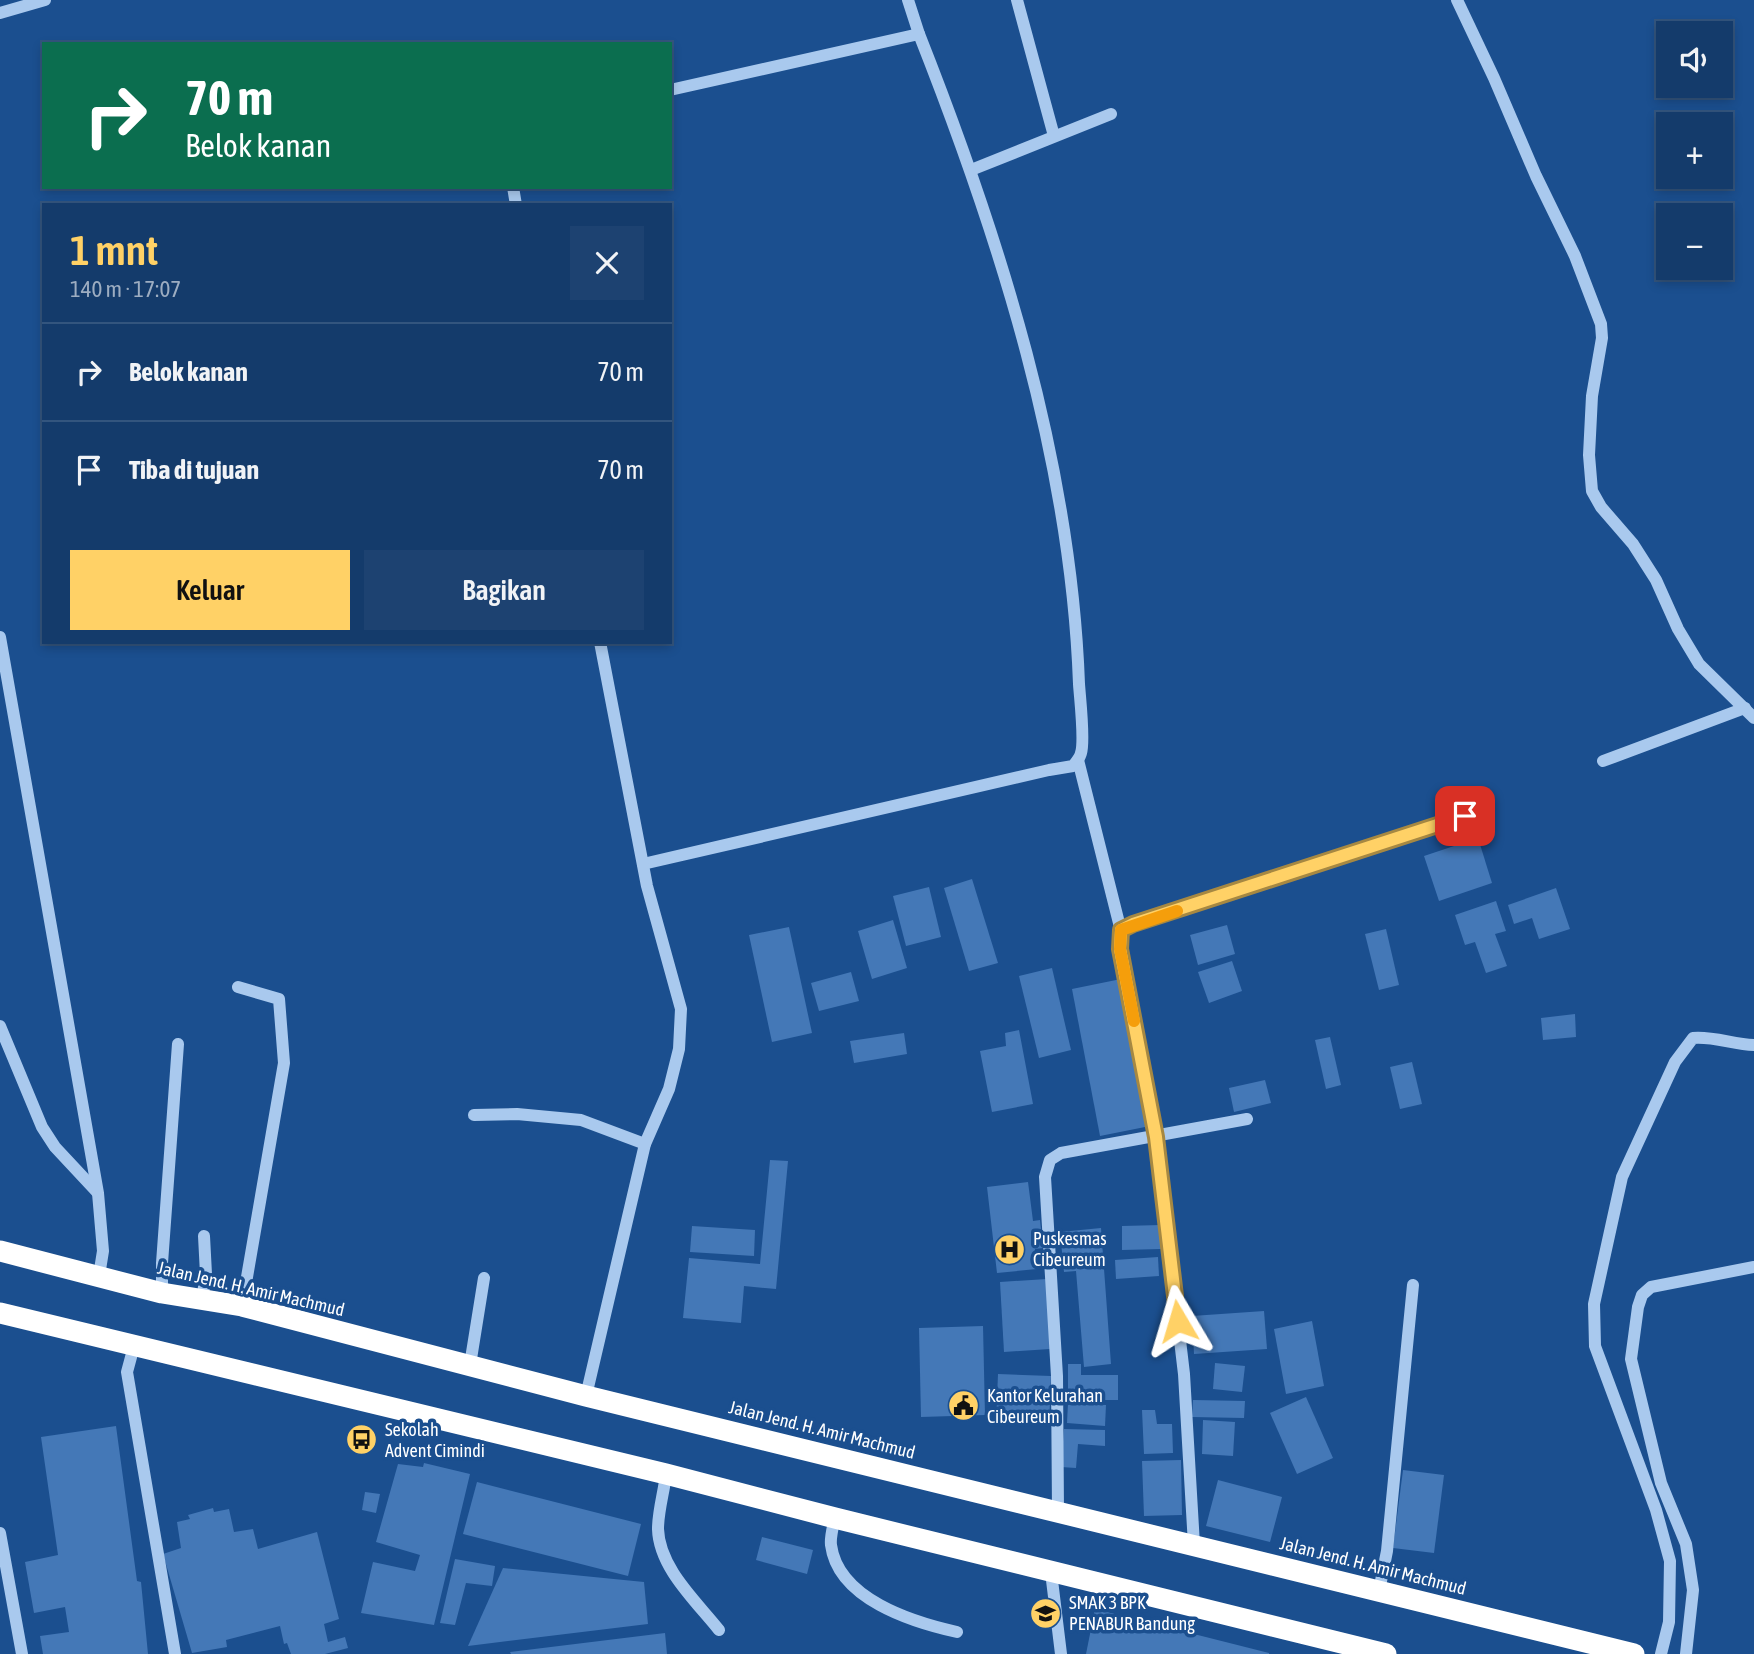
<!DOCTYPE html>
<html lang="id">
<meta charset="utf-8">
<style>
:root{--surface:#143b6b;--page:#1d4271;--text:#f1f3f6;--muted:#9dadc1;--line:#33557e;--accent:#ffd166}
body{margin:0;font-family:"Asap Condensed",sans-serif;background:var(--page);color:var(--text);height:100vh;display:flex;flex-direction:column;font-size:26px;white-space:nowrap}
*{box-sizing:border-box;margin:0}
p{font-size:23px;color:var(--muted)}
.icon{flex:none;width:38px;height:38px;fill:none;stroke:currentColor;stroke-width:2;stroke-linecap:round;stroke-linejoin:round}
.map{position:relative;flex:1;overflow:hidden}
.drawer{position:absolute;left:42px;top:203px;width:630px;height:441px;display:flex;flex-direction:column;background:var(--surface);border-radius:0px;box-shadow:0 4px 10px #0003,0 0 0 2px var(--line)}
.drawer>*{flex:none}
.banner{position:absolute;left:42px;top:42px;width:630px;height:147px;border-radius:0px;box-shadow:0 4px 10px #0003,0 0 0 2px var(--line);background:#0b6e4f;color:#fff;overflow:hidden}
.buttons{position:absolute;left:1656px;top:21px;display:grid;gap:14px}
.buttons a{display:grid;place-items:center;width:77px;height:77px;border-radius:0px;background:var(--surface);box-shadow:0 4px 10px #0003,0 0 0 2px var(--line);font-size:35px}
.pin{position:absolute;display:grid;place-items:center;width:60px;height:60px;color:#fff;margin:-30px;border-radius:14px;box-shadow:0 4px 10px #0006}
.me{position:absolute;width:77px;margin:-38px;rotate:353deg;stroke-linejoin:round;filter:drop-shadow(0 0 5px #0008)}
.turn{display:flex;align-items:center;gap:24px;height:147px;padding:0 28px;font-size:32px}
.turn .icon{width:91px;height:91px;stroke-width:2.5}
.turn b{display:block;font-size:49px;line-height:60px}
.round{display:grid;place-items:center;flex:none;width:74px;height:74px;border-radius:0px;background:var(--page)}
.head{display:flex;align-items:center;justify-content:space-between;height:119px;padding:0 28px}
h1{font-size:42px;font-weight:600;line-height:52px;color:var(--accent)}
.action{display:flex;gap:14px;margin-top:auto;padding:14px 28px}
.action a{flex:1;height:80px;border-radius:0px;background:var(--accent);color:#111;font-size:28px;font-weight:600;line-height:80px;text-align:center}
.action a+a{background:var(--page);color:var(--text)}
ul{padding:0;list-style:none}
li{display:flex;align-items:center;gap:21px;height:98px;padding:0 28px;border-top:2px solid var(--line)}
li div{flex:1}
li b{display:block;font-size:26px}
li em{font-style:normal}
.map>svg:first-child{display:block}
.building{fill:#4478b7}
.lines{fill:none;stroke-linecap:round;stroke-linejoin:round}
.minor{stroke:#a9c9ee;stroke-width:12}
.highway{stroke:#fff;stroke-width:21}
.route-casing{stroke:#a68842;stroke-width:18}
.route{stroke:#ffd166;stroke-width:12}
.slow{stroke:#f59e0b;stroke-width:12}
.labels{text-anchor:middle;stroke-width:7;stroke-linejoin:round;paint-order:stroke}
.poi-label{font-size:18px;fill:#fff;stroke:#1b4f8f;text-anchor:start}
.street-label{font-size:18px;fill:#fff;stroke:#1b4f8f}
</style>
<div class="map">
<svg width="1754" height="1654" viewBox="0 0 1754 1654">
<rect width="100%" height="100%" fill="#1b4f8f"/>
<g class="building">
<path d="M 1478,838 L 1492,883 L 1439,901 L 1424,856 Z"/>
<path d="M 972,879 L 998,963 L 969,971 L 944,888 Z"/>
<path d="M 929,887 L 941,937 L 906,946 L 893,896 Z"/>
<path d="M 1556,888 L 1570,929 L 1539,939 L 1532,918 L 1514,924 L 1508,905 Z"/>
<path d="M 1496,901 L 1506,931 L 1495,934 L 1507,966 L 1486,973 L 1475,942 L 1465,945 L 1455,915 Z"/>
<path d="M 893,920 L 907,968 L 872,979 L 858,931 Z"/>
<path d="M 1227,925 L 1235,954 L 1198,965 L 1190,935 Z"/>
<path d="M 789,927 L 812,1033 L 772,1042 L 749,935 Z"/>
<path d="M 1386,929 L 1399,985 L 1379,990 L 1365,934 Z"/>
<path d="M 1232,961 L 1242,991 L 1209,1003 L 1198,972 Z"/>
<path d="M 1052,968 L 1071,1050 L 1039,1058 L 1019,976 Z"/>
<path d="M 851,972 L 859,1001 L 819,1011 L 811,983 Z"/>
<path d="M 1121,979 L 1150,1126 L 1100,1136 L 1072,989 Z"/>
<path d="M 1575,1014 L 1576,1037 L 1543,1040 L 1541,1018 Z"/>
<path d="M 1019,1030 L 1033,1104 L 992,1112 L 980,1051 L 1006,1046 L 1005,1033 Z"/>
<path d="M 904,1033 L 907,1054 L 854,1063 L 850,1041 Z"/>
<path d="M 1330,1037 L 1341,1085 L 1326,1089 L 1315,1040 Z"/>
<path d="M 1412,1062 L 1422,1104 L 1400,1109 L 1390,1067 Z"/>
<path d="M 1265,1080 L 1271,1103 L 1234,1112 L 1229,1088 Z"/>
<path d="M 770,1160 L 788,1161 L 776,1289 L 744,1286 L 741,1323 L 683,1318 L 689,1258 L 760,1264 Z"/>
<path d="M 1028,1182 L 1033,1221 L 1040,1220 L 1043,1248 L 1035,1249 L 1037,1269 L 997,1273 L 987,1187 Z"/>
<path d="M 1161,1225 L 1161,1249 L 1122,1250 L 1122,1226 Z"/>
<path d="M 692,1226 L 755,1230 L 754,1256 L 690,1252 Z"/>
<path d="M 1101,1228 L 1111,1364 L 1084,1367 L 1076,1271 L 1064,1272 L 1060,1232 Z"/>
<path d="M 1158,1257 L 1159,1276 L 1116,1279 L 1115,1260 Z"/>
<path d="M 1047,1279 L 1050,1349 L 1004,1352 L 1000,1282 Z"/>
<path d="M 1264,1311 L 1267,1349 L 1194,1354 L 1192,1316 Z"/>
<path d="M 1312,1321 L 1324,1386 L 1286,1394 L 1274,1329 Z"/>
<path d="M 983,1326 L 985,1415 L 921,1417 L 919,1328 Z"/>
<path d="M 1215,1363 L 1245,1366 L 1242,1392 L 1213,1389 Z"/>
<path d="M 1068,1364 L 1081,1364 L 1081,1375 L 1118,1375 L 1118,1400 L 1068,1400 Z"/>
<path d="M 998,1374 L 1051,1376 L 1049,1425 L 996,1423 Z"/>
<path d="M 1306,1397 L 1333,1458 L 1297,1474 L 1270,1413 Z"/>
<path d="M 1193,1400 L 1245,1401 L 1244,1418 L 1192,1417 Z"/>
<path d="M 1068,1403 L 1106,1405 L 1105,1426 L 1067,1423 Z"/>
<path d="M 1142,1410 L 1155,1410 L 1157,1424 L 1172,1424 L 1173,1453 L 1144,1454 Z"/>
<path d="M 1203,1420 L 1235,1422 L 1233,1456 L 1202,1454 Z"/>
<path d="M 116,1426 L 137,1581 L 141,1582 L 148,1654 L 43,1654 L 40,1636 L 69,1632 L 65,1607 L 34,1613 L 25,1562 L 58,1555 L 41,1437 Z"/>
<path d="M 1064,1429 L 1105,1430 L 1105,1446 L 1078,1444 L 1076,1468 L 1061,1467 Z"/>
<path d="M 1181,1460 L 1182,1515 L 1144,1516 L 1142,1461 Z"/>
<path d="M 424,1463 L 470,1474 L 434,1625 L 361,1613 L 373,1562 L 415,1571 L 420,1555 L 376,1542 L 398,1464 L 423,1467 Z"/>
<path d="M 1403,1470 L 1444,1475 L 1434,1553 L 1393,1548 Z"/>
<path d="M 1218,1480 L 1282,1497 L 1270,1542 L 1206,1526 Z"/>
<path d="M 477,1482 L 641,1524 L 628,1576 L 463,1534 Z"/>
<path d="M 365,1492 L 380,1494 L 376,1513 L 362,1510 Z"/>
<path d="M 213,1508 L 214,1512 L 229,1509 L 234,1532 L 253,1529 L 258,1549 L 317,1532 L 339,1619 L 324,1624 L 328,1642 L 345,1637 L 348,1648 L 325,1654 L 291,1654 L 287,1643 L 284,1644 L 280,1626 L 226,1640 L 227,1647 L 192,1653 L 163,1554 L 181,1548 L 177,1522 L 190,1519 L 188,1515 Z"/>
<path d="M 762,1537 L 813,1550 L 807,1574 L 756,1560 Z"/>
<path d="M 455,1559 L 495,1566 L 492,1586 L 466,1583 L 455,1625 L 440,1623 Z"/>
<path d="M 503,1568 L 644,1582 L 648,1624 L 468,1646 Z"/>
<path d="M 1095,1609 L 1269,1653 L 1269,1654 L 1086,1654 Z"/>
<path d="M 665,1633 L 667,1654 L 511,1654 L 510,1652 Z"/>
</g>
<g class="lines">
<g class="minor">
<path d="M 908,0 L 919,34"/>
<path d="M 1017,0 L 1054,136"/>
<path d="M 1457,0 L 1494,78 L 1536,176 L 1575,256 L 1601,324 L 1602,338 L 1592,396 L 1589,455 L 1592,491 L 1601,507 L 1633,544 L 1656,580 L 1678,629 L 1699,664 L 1754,718"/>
<path d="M 0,13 L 45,0"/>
<path d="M 971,170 L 1111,114"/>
<path d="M 513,187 L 516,205"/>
<path d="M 0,637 L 98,1193 L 103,1251 L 99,1276"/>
<path d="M 1078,760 L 1121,931"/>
<path d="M 1603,761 L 1745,708"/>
<path d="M 643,864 L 1049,770 L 1073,766 C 1076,762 1080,758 1081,753 C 1085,741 1080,699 1079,684 C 1071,462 1000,239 919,34 L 670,90"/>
<path d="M 238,987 L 279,999 L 284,1063 L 242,1306"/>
<path d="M 0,1026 L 42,1127 L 55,1147 L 97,1192"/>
<path d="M 474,1115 L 517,1114 L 581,1120 L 645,1144"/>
<path d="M 162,1293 L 162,1263 L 178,1044"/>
<path d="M 202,1300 L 206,1274 L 204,1236"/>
<path d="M 134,1346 L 127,1372 L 175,1654"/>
<path d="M 470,1365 L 484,1278"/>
<path d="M 586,1396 L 645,1144 L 669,1089 L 679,1049 L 681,1009 L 647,886 L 600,642"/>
<path d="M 666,1474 C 664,1492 658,1511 658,1529 C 659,1568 697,1602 719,1630"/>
<path d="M 1058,1512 L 1057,1376 L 1045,1177 L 1050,1160 L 1061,1153 L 1247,1119"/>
<path d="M 835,1518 C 833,1526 830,1537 831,1545 C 838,1599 912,1622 957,1632"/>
<path d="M 0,1533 L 22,1654"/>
<path d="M 1194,1545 L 1184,1374 L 1156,1137 L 1120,949 L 1121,931 L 1133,924 L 1465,816"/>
<path d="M 1051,1572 L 1061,1654"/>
<path d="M 1379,1591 L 1387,1551 L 1413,1285"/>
<path d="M 1661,1654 L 1669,1622 L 1670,1561 L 1656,1510 L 1595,1346 L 1594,1304 L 1622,1177 L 1675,1062 L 1693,1038 C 1712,1036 1733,1044 1754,1045"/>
<path d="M 1686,1654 L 1693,1590 L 1686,1544 L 1661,1483 L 1631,1359 L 1638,1307 L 1642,1295 L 1651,1287 L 1754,1267"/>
</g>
<g class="highway">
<path d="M 0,1251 L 162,1293 L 242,1306 L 586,1396 L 1634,1654"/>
<path d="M 0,1313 L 666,1474 L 835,1518 L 1386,1654"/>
</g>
</g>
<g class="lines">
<defs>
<path id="route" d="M 1178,1321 L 1156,1137 L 1120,949 L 1121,930 L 1133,924 L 1465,816"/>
</defs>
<use href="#route" class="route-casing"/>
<use href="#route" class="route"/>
<path class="slow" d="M 1134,1021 L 1120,949 L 1121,930 L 1177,911"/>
</g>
<defs>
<symbol id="hospital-disc" viewBox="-11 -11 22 22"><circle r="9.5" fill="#ffd166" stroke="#1b4f8f"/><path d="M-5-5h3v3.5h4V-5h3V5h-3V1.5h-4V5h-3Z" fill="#111"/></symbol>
<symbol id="civic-disc" viewBox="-11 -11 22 22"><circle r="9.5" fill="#ffd166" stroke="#1b4f8f"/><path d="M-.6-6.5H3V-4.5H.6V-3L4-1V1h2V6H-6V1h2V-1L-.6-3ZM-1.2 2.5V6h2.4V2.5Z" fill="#111"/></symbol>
<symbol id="bus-disc" viewBox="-11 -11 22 22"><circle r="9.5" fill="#ffd166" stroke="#1b4f8f"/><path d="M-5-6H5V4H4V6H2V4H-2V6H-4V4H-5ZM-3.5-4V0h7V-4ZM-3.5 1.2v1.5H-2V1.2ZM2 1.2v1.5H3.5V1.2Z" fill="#111"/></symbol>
<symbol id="school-disc" viewBox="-11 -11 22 22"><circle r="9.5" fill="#ffd166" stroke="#1b4f8f"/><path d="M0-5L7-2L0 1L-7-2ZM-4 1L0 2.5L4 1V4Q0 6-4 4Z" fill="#111"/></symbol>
</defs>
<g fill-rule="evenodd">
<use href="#hospital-disc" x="992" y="1232" width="35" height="35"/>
<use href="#civic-disc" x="946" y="1388" width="35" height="35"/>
<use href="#bus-disc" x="344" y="1422" width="35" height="35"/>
<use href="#school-disc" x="1028" y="1596" width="35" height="35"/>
</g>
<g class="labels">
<g class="poi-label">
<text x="1033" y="1245">Puskesmas<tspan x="1033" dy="21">Cibeureum</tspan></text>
<text x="987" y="1402">Kantor Kelurahan<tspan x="987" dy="21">Cibeureum</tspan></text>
<text x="385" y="1436">Sekolah<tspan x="385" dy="21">Advent Cimindi</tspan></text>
<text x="1069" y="1609">SMAK 3 BPK<tspan x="1069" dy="21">PENABUR Bandung</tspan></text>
</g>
<g class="street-label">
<text transform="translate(251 1289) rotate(13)" y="6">Jalan Jend. H. Amir Machmud</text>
<text transform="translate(822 1430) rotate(14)" y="6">Jalan Jend. H. Amir Machmud</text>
<text transform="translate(1373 1566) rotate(14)" y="6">Jalan Jend. H. Amir Machmud</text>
</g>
</g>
</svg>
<div class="buttons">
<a><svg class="icon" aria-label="sound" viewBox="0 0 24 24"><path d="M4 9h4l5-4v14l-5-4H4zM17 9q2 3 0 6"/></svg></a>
<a>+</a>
<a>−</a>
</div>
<div class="pin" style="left:1465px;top:816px;background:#d93025"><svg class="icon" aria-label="arrive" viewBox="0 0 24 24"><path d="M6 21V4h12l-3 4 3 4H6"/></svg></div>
<svg class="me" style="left:1178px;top:1321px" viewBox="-20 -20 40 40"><path d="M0-17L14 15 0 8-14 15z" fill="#ffd166" stroke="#fff" stroke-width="4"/></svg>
<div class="banner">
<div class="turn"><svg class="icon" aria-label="right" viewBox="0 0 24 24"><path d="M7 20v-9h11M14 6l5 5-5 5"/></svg><div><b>70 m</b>Belok kanan</div></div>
</div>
<section class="drawer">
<div class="head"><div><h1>1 mnt</h1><p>140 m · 17:07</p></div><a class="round"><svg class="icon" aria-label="close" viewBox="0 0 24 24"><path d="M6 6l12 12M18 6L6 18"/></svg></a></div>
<ul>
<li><svg class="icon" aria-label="right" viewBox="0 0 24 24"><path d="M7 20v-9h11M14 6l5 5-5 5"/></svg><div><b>Belok kanan</b></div><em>70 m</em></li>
<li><svg class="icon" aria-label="arrive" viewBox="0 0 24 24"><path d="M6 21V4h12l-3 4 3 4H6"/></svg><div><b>Tiba di tujuan</b></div><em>70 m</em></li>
</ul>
<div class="action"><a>Keluar</a><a>Bagikan</a></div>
</section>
</div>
